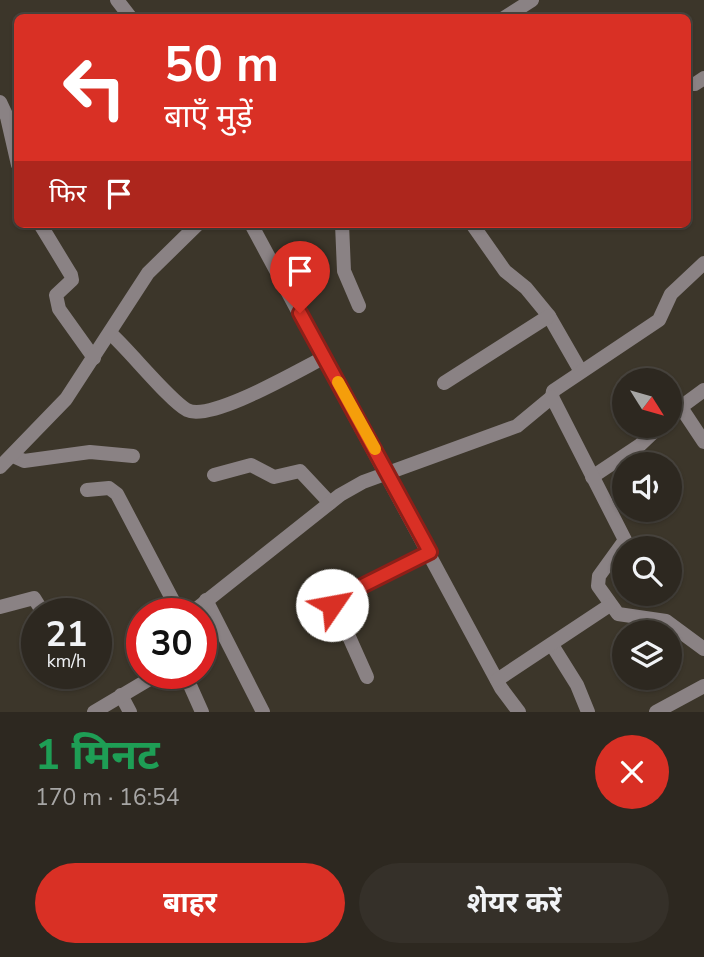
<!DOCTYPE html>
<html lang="hi">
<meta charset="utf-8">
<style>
:root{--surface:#2d2820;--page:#353029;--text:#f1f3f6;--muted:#a7a6a5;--line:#48443e;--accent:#d93025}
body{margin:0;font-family:"Nunito Sans","Noto Sans Devanagari",sans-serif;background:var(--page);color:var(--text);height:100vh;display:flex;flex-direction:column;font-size:26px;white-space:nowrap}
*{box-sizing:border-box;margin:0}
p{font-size:23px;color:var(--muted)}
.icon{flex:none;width:38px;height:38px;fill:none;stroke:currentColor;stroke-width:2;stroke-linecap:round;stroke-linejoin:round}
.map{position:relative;height:712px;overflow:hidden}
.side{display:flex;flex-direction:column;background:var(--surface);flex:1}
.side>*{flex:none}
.top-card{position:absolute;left:14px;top:14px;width:677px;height:214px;border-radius:10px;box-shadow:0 2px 5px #0004,0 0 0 2px var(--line);background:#d93025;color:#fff;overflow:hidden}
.needle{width:46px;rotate:127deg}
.buttons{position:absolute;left:612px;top:368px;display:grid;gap:14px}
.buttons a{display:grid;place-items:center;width:70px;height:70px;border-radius:50%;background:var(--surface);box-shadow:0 2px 5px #0004,0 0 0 2px var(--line);font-size:35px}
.speed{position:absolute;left:21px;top:598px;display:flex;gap:14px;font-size:35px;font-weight:700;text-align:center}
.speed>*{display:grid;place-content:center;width:91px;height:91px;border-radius:50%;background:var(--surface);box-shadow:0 2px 5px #0004,0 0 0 2px var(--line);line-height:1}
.speed small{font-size:18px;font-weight:400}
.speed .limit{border:10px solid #d22;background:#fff;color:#111}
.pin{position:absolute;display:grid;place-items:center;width:60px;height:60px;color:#fff;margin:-72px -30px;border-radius:50% 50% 50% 0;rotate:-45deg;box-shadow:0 0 7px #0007}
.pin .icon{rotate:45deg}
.me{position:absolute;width:77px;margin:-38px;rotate:57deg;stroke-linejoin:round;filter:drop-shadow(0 0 5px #0008)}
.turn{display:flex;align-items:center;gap:24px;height:147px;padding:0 35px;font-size:32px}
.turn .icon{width:91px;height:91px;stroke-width:2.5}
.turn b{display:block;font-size:49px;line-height:60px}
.then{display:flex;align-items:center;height:66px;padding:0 35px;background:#0003;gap:14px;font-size:26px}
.round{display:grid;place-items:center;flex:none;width:74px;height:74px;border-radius:37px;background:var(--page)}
.summary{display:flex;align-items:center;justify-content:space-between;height:119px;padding:0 35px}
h1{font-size:42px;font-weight:700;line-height:52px;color:#1e9e55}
.action{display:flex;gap:14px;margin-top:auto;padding:14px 35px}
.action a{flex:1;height:80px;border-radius:42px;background:var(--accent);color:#fff;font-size:28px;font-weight:700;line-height:80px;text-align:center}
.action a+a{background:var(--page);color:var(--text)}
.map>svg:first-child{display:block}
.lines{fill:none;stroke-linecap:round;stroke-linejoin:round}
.street{stroke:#8a8284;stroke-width:14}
.route-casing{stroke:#8d1f18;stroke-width:18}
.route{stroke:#d93025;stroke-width:12}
.slow{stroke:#f59e0b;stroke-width:12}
</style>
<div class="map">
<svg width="704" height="712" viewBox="0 0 704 712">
<rect width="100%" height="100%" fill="#3c362a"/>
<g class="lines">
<g class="street">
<path d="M 117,0 L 131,18"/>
<path d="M 504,18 L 532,0"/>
<path d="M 688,84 L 695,84 L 704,78"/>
<path d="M 0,102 L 7,117 L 18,165"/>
<path d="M 40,224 L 71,275 L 72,280 L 56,295 L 59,309 L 94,358"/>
<path d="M 251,224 L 501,688 L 519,712"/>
<path d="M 342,224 L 344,271 L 359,306"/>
<path d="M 472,224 L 505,271 L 526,288 L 549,316 L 580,370"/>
<path d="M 111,334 C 130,351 169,400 187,410 C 211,422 299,370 325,357"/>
<path d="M 444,383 L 549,316"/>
<path d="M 552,397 L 553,391 L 659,320 L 671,294 L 704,263"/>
<path d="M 680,406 L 704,442"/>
<path d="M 670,415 L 704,390"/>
<path d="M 13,456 L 24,461 L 90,452 L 133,456"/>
<path d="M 0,467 L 66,399 L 148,273 L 198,224"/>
<path d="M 214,475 L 251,465 L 274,477 L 300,471 L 330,503"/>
<path d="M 592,477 L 640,445 L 661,425"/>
<path d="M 87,490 L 109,488 L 117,494 L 180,614"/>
<path d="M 206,600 L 263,712"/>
<path d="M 0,607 L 34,598 L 44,614"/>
<path d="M 190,614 L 340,495 L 363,482 L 517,426 L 552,397 L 625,540 L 599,576 L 598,586 L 618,614 L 666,621 L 704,649"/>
<path d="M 552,645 L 577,685 L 588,712"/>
<path d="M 185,674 L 202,712"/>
<path d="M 367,677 L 333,601 L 430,552"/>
<path d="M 497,680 L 610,605"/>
<path d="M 121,695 L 130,712"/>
<path d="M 94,712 L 158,674"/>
<path d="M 656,712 L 704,686"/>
</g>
</g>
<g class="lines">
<defs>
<path id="route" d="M 300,313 L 430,552 L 334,600 L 332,605"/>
</defs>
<use href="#route" class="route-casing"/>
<use href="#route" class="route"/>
<path class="slow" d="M 338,382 L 375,449"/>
</g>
</svg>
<div class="buttons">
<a><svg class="needle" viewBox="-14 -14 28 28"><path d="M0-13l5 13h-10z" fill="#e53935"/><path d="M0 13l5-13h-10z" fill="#a7a6a5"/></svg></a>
<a><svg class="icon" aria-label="sound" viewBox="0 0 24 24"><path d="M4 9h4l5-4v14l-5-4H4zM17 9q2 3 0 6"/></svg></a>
<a><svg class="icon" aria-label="search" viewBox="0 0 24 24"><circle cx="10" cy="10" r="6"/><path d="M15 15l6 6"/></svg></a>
<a><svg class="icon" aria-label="layers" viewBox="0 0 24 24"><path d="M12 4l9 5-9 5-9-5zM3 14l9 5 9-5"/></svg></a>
</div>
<div class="speed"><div>21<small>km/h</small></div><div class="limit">30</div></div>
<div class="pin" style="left:300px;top:313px;background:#d93025"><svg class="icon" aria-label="arrive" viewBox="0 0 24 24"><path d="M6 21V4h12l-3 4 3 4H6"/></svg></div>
<svg class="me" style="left:332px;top:605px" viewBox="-20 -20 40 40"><circle r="19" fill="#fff"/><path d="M0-13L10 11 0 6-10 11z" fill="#d93025"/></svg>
<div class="top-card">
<div class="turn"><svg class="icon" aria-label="left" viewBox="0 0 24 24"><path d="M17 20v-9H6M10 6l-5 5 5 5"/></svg><div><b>50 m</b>बाएँ मुड़ें</div></div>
<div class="then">फिर<svg class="icon" aria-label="arrive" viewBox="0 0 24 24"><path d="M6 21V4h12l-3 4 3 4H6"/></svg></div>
</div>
</div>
<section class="side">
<div class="summary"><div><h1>1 मिनट</h1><p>170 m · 16:54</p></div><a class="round" style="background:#d93025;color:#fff"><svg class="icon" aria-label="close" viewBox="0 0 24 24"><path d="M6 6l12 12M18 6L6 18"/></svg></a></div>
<div class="action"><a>बाहर</a><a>शेयर करें</a></div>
</section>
